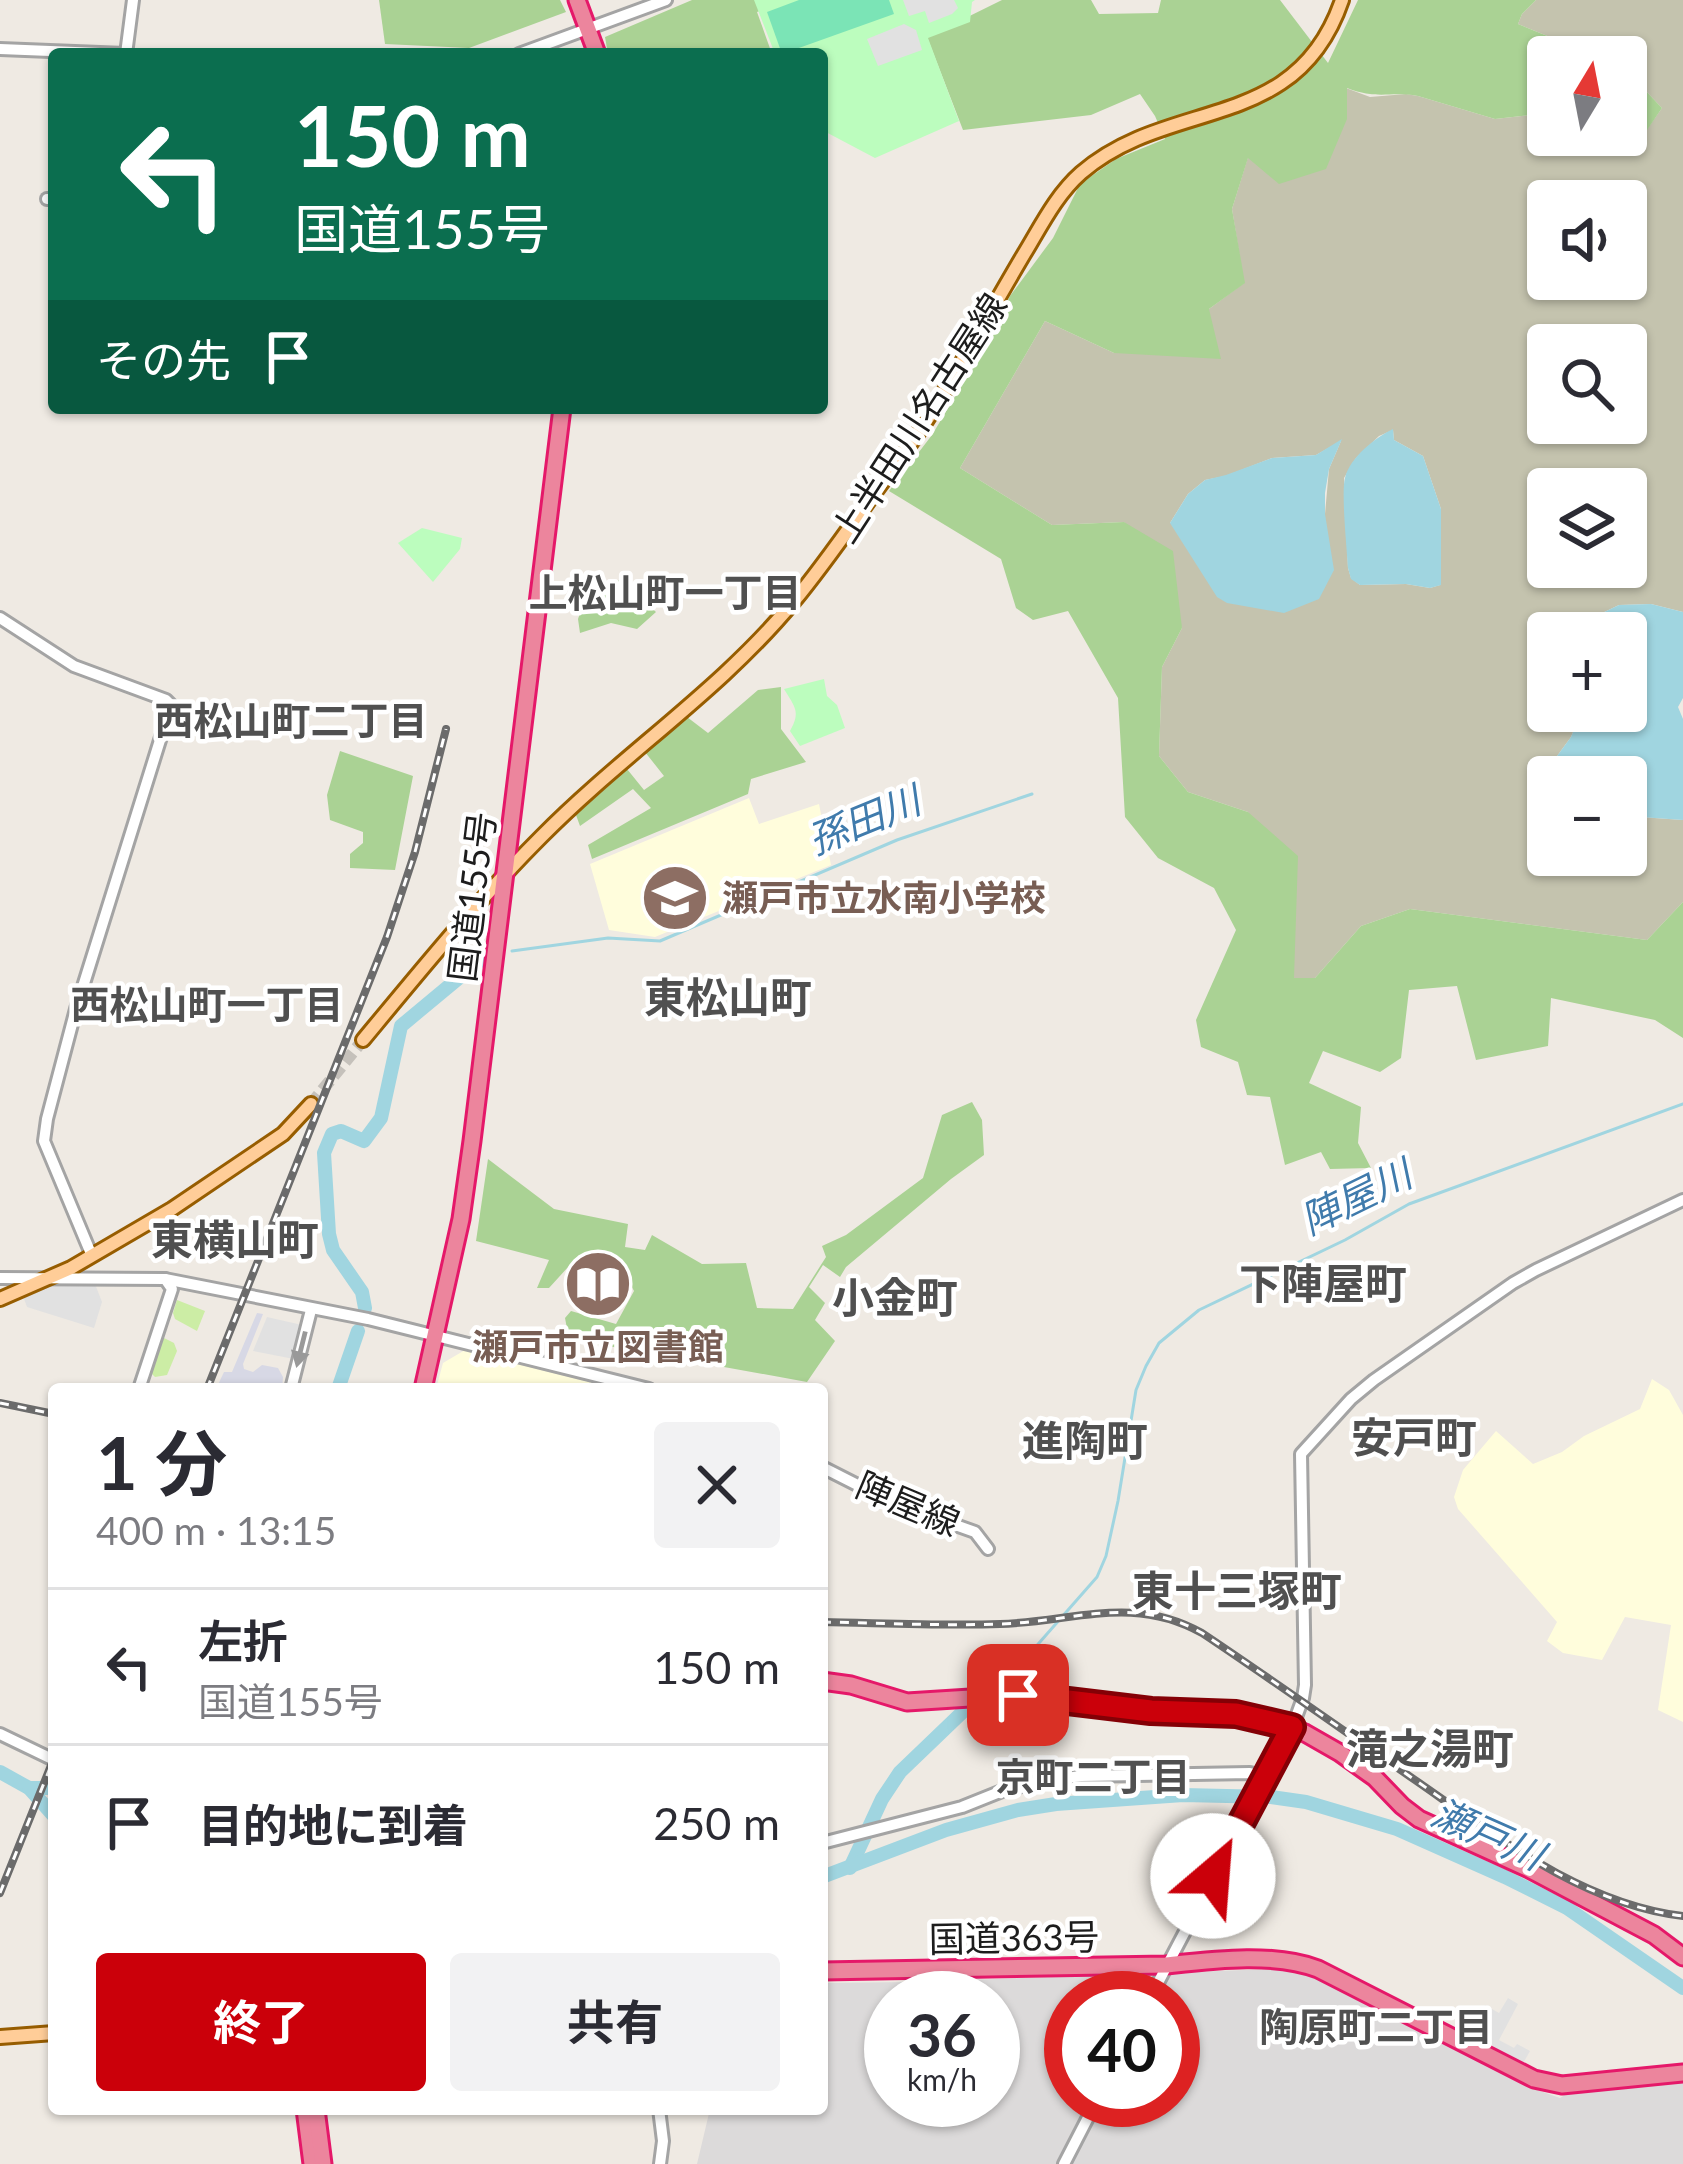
<!DOCTYPE html>
<html lang="ja">
<meta charset="utf-8">
<style>
:root{--surface:#fff;--page:#f2f2f3;--text:#2b2b33;--muted:#7c7c81;--line:#e1e1e2;--accent:#cb000a}
body{margin:0;font-family:Lato,"Noto Sans JP",sans-serif;background:var(--page);color:var(--text);height:100vh;display:flex;flex-direction:column;font-size:45px;white-space:nowrap}
*{box-sizing:border-box;margin:0}
p{font-size:39px;color:var(--muted)}
.icon{flex:none;width:66px;height:66px;fill:none;stroke:currentColor;stroke-width:2;stroke-linecap:round;stroke-linejoin:round}
.map{position:relative;flex:1;overflow:hidden}
.side{position:absolute;left:48px;top:1383px;width:780px;height:732px;display:flex;flex-direction:column;background:var(--surface);border-radius:12px;box-shadow:0 3px 9px #0004}
.side>*{flex:none}
.top-card{position:absolute;left:48px;top:48px;width:780px;height:366px;border-radius:12px;box-shadow:0 3px 9px #0004;background:#0b6e4f;color:#fff;overflow:hidden}
.needle{width:78px;rotate:10deg}
.tools{position:absolute;left:1527px;top:36px;display:grid;gap:24px}
.tools a{display:grid;place-items:center;width:120px;height:120px;border-radius:12px;background:var(--surface);box-shadow:0 3px 9px #0004;font-size:60px}
.speed{position:absolute;left:864px;top:1971px;display:flex;gap:24px;font-size:60px;font-weight:700;text-align:center}
.speed>*{display:grid;place-content:center;width:156px;height:156px;border-radius:50%;background:var(--surface);box-shadow:0 3px 9px #0004;line-height:1}
.speed small{font-size:30px;font-weight:400}
.speed .limit{border:18px solid #d22;background:#fff;color:#111}
.pin{position:absolute;display:grid;place-items:center;width:102px;height:102px;color:#fff;margin:-51px;border-radius:24px;box-shadow:0 6px 18px #0006}
.me{position:absolute;width:132px;margin:-66px;rotate:27deg;stroke-linejoin:round;filter:drop-shadow(0 0 9px #0008)}
.turn{display:flex;align-items:center;gap:42px;height:252px;padding:0 48px;font-size:54px}
.turn .icon{width:156px;height:156px;stroke-width:2.5}
.turn b{display:block;font-size:84px;line-height:102px}
.then{display:flex;align-items:center;height:114px;padding:0 48px;background:#0003;gap:24px;font-size:45px}
.round{display:grid;place-items:center;flex:none;width:126px;height:126px;border-radius:12px;background:var(--page)}
.head{display:flex;align-items:center;justify-content:space-between;height:204px;padding:0 48px}
h1{font-size:72px;font-weight:700;line-height:90px}
.action{display:flex;gap:24px;margin-top:auto;padding:24px 48px}
.action a{flex:1;height:138px;border-radius:12px;background:var(--accent);color:#fff;font-size:48px;font-weight:700;line-height:138px;text-align:center}
.action a+a{background:var(--page);color:var(--text)}
ul{padding:0;list-style:none}
li{display:flex;align-items:center;gap:36px;height:156px;padding:0 48px;border-top:3px solid var(--line)}
li div{flex:1}
li b{display:block;font-size:45px}
li em{font-style:normal}
.map>svg:first-child{display:block}
.residential{fill:#dcdada;fill-rule:evenodd}
.education{fill:#fffddc}
.construction{fill:#c4c3ae;fill-rule:evenodd}
.grass{fill:#cceda5}
.forest{fill:#aad294}
.park{fill:#bcfdbe}
.pitch{fill:#7be4b6}
.parking{fill:#e1e1e1}
.plaza{fill:#d7d8e5}
.water{fill:#a0d5e0}
.lines{fill:none;stroke-linecap:round;stroke-linejoin:round}
.stream{stroke:#a0d5e0;stroke-width:3}
.river{stroke:#a0d5e0;stroke-width:14}
.major-tunnel{stroke:#c5c1bb;stroke-width:12;stroke-dasharray:12 6;stroke-linecap:butt}
.minor-casing{stroke:#a4a4a4;stroke-width:16}
.major-casing{stroke:#975d00;stroke-width:18}
.highway-casing{stroke:#e51869;stroke-width:21}
.minor{stroke:#fff;stroke-width:10}
.major{stroke:#ffcd98;stroke-width:12}
.highway{stroke:#ec859d;stroke-width:15}
.rail-casing{stroke:#6b6b6b;stroke-width:8}
.rail{stroke:#fff;stroke-width:3;stroke-dasharray:9;stroke-linecap:butt}
.oneway{fill:#999}
.route-casing{stroke:#840006;stroke-width:30}
.route{stroke:#cb000a;stroke-width:21}
.labels{text-anchor:middle;stroke-width:9;stroke-linejoin:round;paint-order:stroke}
.street-label{font-size:36px;fill:#1d1d1d;stroke:#fff}
.education-label{font-size:36px;font-weight:bold;fill:#785e54;stroke:#fff;text-anchor:start}
.neighbourhood-label{font-size:39px;font-weight:bold;fill:#505050;stroke:#fff}
.water-label{font-size:39px;font-style:italic;fill:#407bac;stroke:#fff}
.quarter-label{font-size:42px;font-weight:bold;fill:#505050;stroke:#fff}
</style>
<div class="map">
<svg width="1683" height="2164" viewBox="0 0 1683 2164">
<rect width="100%" height="100%" fill="#efeae3"/>
<path class="residential" d="M 1275,1969 L 1293,1970 L 1312,1976 L 1529,2087 L 1560,2098 L 1568,2093 L 1683,2080 L 1683,2164 L 697,2164 L 710,2109 L 822,2109 L 822,1983 L 911,1982 ZM 891,1998 L 993,1998 L 993,2100 L 891,2100 ZM 1071,1998 L 1173,1998 L 1173,2100 L 1071,2100 Z"/>
<g class="education">
<path d="M 749,798 L 759,824 L 819,804 L 831,865 L 655,937 L 609,930 L 590,864 Z"/>
<path d="M 465,1350 L 564,1373 L 626,1389 L 436,1389 L 443,1363 Z"/>
<path d="M 1652,1379 L 1669,1390 L 1683,1415 L 1683,1722 L 1658,1710 L 1671,1625 L 1625,1617 L 1602,1660 L 1563,1653 L 1547,1641 L 1557,1622 L 1458,1509 L 1454,1497 L 1463,1470 L 1496,1431 L 1533,1464 L 1562,1452 L 1584,1436 L 1640,1409 Z"/>
</g>
<path class="construction" d="M 1536,0 L 1683,0 L 1683,612 L 1651,604 L 1619,605 L 1560,633 L 1548,633 L 1548,711 L 1577,711 L 1579,717 L 1571,737 L 1538,782 L 1544,803 L 1548,802 L 1548,855 L 1626,855 L 1626,816 L 1683,820 L 1683,902 L 1647,940 L 1410,909 L 1361,926 L 1315,978 L 1293,978 L 1248,812 L 1188,792 L 1159,756 L 1162,667 L 1182,628 L 1124,522 L 1052,525 L 960,468 L 1045,321 L 1114,353 L 1209,309 L 1244,283 L 1232,209 L 1248,157 L 1346,88 L 1370,97 L 1406,94 L 1418,96 L 1495,119 L 1548,113 L 1548,135 L 1626,135 L 1626,117 L 1643,135 L 1662,108 L 1626,70 L 1626,57 L 1599,57 L 1518,24 L 1522,14 ZM 1548,201 L 1626,201 L 1626,279 L 1548,279 ZM 1548,345 L 1626,345 L 1626,423 L 1548,423 ZM 1393,430 L 1394,440 L 1423,456 L 1441,509 L 1440,585 L 1430,588 L 1406,584 L 1360,585 L 1351,578 L 1348,568 L 1344,478 L 1356,458 L 1379,436 ZM 1341,441 L 1329,469 L 1325,514 L 1170,523 L 1188,494 L 1205,480 L 1226,476 L 1272,458 L 1316,455 ZM 1548,489 L 1626,489 L 1626,567 L 1548,567 Z"/>
<g class="grass">
<path d="M 177,1300 L 205,1311 L 197,1331 L 175,1319 L 173,1313 Z"/>
<path d="M 164,1338 L 174,1343 L 177,1351 L 167,1375 L 155,1377 L 150,1372 L 160,1340 Z"/>
</g>
<g class="forest">
<path d="M 379,0 L 560,0 L 566,12 L 469,48 L 385,44 Z"/>
<path d="M 692,0 L 790,0 L 757,12 L 772,54 L 608,54 L 605,37 Z"/>
<path d="M 1002,0 L 1091,0 L 1099,14 L 1158,13 L 1161,0 L 1280,0 L 1328,63 L 1358,0 L 1536,0 L 1522,14 L 1518,24 L 1599,57 L 1548,57 L 1548,113 L 1495,119 L 1418,96 C 1389,91 1378,100 1347,88 L 1347,119 L 1326,169 L 1279,184 L 1248,158 L 1232,209 L 1245,283 L 1209,309 L 1221,359 L 1114,353 L 1045,321 L 960,468 L 1052,525 L 1124,522 L 1173,551 L 1182,628 L 1162,667 L 1159,756 L 1188,792 L 1248,812 L 1298,856 L 1294,978 L 1315,978 L 1361,926 L 1410,909 L 1647,940 L 1683,902 L 1683,1038 L 1655,1020 L 1551,998 L 1548,1046 L 1476,1060 L 1457,986 L 1409,990 L 1401,1058 L 1380,1072 L 1323,1051 L 1309,1083 L 1361,1107 L 1358,1143 L 1371,1168 L 1330,1169 L 1321,1152 L 1285,1165 L 1270,1097 L 1247,1095 L 1238,1062 L 1201,1047 L 1196,1020 L 1236,930 L 1214,888 L 1158,858 L 1125,817 L 1118,698 L 1068,611 L 1033,620 L 1016,608 L 1001,559 L 889,491 L 932,435 L 988,341 L 1010,296 L 1053,238 L 1080,184 L 1116,159 L 1165,139 L 1155,116 L 1140,94 L 1091,115 L 963,130 L 927,37 Z"/>
<path d="M 1626,70 L 1662,108 L 1643,136 L 1626,117 Z"/>
<path d="M 619,580 L 656,612 L 637,629 L 611,623 L 580,633 L 578,619 L 587,593 L 607,595 Z"/>
<path d="M 781,687 L 781,729 L 806,762 L 751,779 L 748,794 L 592,859 L 588,845 L 651,808 L 633,789 L 580,826 L 576,815 L 627,769 L 644,790 L 664,776 L 645,752 L 687,717 L 708,733 L 758,690 Z"/>
<path d="M 340,751 L 413,776 L 395,870 L 350,868 L 350,854 L 363,843 L 363,832 L 330,820 L 327,795 Z"/>
<path d="M 972,1102 L 982,1120 L 984,1155 L 951,1179 L 846,1267 L 840,1277 L 823,1265 L 809,1287 L 825,1303 L 815,1320 L 835,1341 L 807,1382 L 569,1339 L 565,1318 L 571,1311 L 616,1324 L 634,1291 L 622,1268 L 579,1255 L 549,1288 L 537,1288 L 549,1260 L 476,1241 L 488,1159 L 554,1209 L 628,1224 L 625,1247 L 645,1250 L 652,1235 L 702,1264 L 746,1263 L 757,1308 L 793,1309 L 826,1257 L 822,1246 L 846,1235 L 923,1178 L 942,1115 Z"/>
</g>
<g class="park">
<path d="M 754,0 L 975,0 L 972,2 L 970,22 L 928,38 L 959,121 L 875,158 L 822,130 L 822,54 L 775,54 Z"/>
<path d="M 422,528 L 462,538 L 460,549 L 433,582 L 398,543 Z"/>
<path d="M 824,679 L 827,696 L 837,705 L 845,728 L 800,746 L 790,731 C 801,712 795,707 784,689 Z"/>
</g>
<path class="pitch" d="M 799,0 L 889,0 L 894,14 L 782,54 L 767,12 Z"/>
<g class="parking">
<path d="M 903,0 L 954,0 L 958,8 L 952,14 L 929,23 L 925,11 L 909,16 Z"/>
<path d="M 904,24 L 916,30 L 922,50 L 878,66 L 867,39 Z"/>
<path d="M 95,1284 L 102,1302 L 94,1328 L 27,1307 L 23,1296 L 49,1285 Z"/>
<path d="M 267,1317 L 302,1325 L 294,1359 L 253,1351 Z"/>
<path d="M 1508,1998 L 1518,2004 L 1499,2040 L 1514,2048 L 1517,2044 L 1530,2051 L 1521,2067 L 1480,2042 L 1492,2020 L 1480,2014 L 1485,2005 L 1499,2013 Z"/>
</g>
<path class="plaza" d="M 257,1313 L 263,1314 L 243,1364 L 244,1369 L 253,1372 L 262,1365 L 278,1368 L 283,1377 L 282,1389 L 216,1389 L 224,1372 L 232,1372 Z"/>
<g class="water">
<path d="M 1393,429 L 1394,440 L 1423,456 L 1441,509 L 1441,585 L 1430,588 L 1406,584 L 1360,585 L 1351,579 L 1348,568 C 1347,549 1341,493 1345,478 C 1350,457 1375,438 1393,429 Z"/>
<path d="M 1342,439 L 1329,469 L 1325,493 L 1325,514 L 1334,570 L 1319,599 L 1284,613 L 1227,603 L 1217,597 L 1170,523 L 1188,494 L 1205,480 L 1226,475 L 1272,458 L 1316,455 Z"/>
<path d="M 1651,604 L 1683,612 L 1683,698 L 1678,707 L 1683,719 L 1683,820 L 1626,816 L 1626,777 L 1548,777 L 1548,802 L 1544,803 L 1538,782 L 1571,737 L 1579,717 L 1577,711 L 1626,711 L 1626,633 L 1560,633 L 1619,605 Z"/>
</g>
<g class="lines">
<g class="stream">
<path d="M 512,951 L 608,938 L 660,941 L 897,840 L 1032,794"/>
<path d="M 999,1677 L 1032,1651 L 1097,1577 L 1106,1556 L 1118,1501 L 1136,1390 L 1146,1366 L 1159,1343 L 1199,1310 L 1345,1240 L 1409,1204 L 1683,1104"/>
</g>
<g class="river">
<path d="M 365,1308 L 362,1292 L 333,1250 L 329,1234 L 324,1153 L 332,1134 L 341,1131 L 364,1141 L 381,1118 L 401,1026 L 484,957"/>
<path d="M 338,1389 L 358,1331"/>
<path d="M 0,1772 L 29,1788 L 54,1816"/>
<path d="M 29,1788 L 54,1788"/>
<path d="M 850,1868 L 882,1799 L 900,1772 L 999,1677"/>
<path d="M 822,1877 L 946,1830 L 1018,1810 L 1056,1804 L 1183,1795 L 1271,1797 L 1306,1802 L 1397,1829 L 1505,1877 L 1567,1908 L 1683,1988"/>
</g>
<path class="major-tunnel" d="M 311,1104 L 363,1040"/>
<defs>
<g id="minor">
<path d="M 0,49 L 125,54"/>
<path d="M 126,54 L 133,0"/>
<path d="M 519,54 L 666,0"/>
<path d="M 47,199 L 54,199"/>
<path d="M 0,618 L 74,666 L 166,700 L 171,705 L 76,1009 L 47,1119 L 44,1141 L 92,1256"/>
<path d="M 0,1278 L 165,1279 L 368,1319 L 649,1389"/>
<path d="M 139,1389 L 172,1289 L 165,1279"/>
<path d="M 291,1389 L 311,1310"/>
<path d="M 822,1467 L 891,1502 L 975,1532 L 988,1549"/>
<path d="M 0,1734 L 54,1760"/>
<path d="M 822,1843 L 962,1807 L 1002,1791 L 1037,1782 L 1081,1776 L 1250,1773 L 1266,1777"/>
<path d="M 1150,1998 L 1292,1728 L 1303,1698 L 1305,1685 L 1301,1454 L 1351,1399 L 1374,1380 L 1513,1283 L 1536,1270 L 1683,1200"/>
<path d="M 659,2109 L 663,2141 L 660,2164"/>
<path d="M 1064,2164 L 1097,2100"/>
</g>
<g id="major">
<path d="M 363,1040 C 421,970 478,900 542,836 C 623,754 721,690 794,601 C 823,566 849,528 875,492 C 900,458 926,424 947,387 C 973,343 998,298 1024,254 C 1041,226 1056,195 1081,173 C 1170,96 1296,135 1342,0"/>
<path d="M 0,1299 L 71,1268 L 172,1209 L 283,1134 L 311,1104"/>
<path d="M 0,2037 L 54,2033"/>
</g>
<g id="highway">
<path d="M 577,0 L 597,54"/>
<path d="M 423,1389 L 461,1219 L 472,1141 L 562,408"/>
<path d="M 822,1681 L 851,1685 L 907,1702 L 1018,1695 L 1058,1698 L 1151,1711 L 1236,1714 L 1274,1721 L 1305,1733 L 1340,1753 L 1375,1778 L 1402,1806 L 1419,1819 L 1529,1869 L 1654,1935 L 1683,1957"/>
<path d="M 822,1971 L 1166,1965 C 1212,1960 1274,1952 1318,1969 L 1534,2079 L 1562,2085 L 1683,2073"/>
<path d="M 305,2109 L 312,2164"/>
<path d="M 316,2109 L 323,2164"/>
</g>
</defs>
<use href="#minor" class="minor-casing"/>
<use href="#major" class="major-casing"/>
<use href="#highway" class="highway-casing"/>
<use href="#minor" class="minor"/>
<use href="#major" class="major"/>
<use href="#highway" class="highway"/>
<defs>
<g id="rail">
<path d="M 207,1389 L 387,937 L 415,852 L 446,729"/>
<path d="M 0,1403 L 54,1414"/>
<path d="M 822,1622 C 881,1623 941,1626 1000,1624 C 1073,1622 1133,1594 1202,1633 C 1274,1681 1344,1731 1415,1780 C 1496,1836 1582,1904 1683,1916"/>
<path d="M 0,1893 L 54,1758"/>
</g>
</defs>
<use href="#rail" class="rail-casing"/>
<use href="#rail" class="rail"/>
</g>
<defs><path id="oneway-solid" d="M-6-.8H1V-3.2L6.5 0L1 3.2V.8H-6Z" transform="scale(3)"/></defs>
<use class="oneway" href="#oneway-solid" transform="translate(301 1349) rotate(104)"/>
<g class="lines">
<defs>
<path id="route" d="M 1018,1695 L 1151,1711 L 1236,1714 L 1292,1727 L 1213,1876"/>
</defs>
<use href="#route" class="route-casing"/>
<use href="#route" class="route"/>
</g>
<defs>
<symbol id="school-disc" viewBox="-11 -11 22 22"><circle r="9.5" fill="#8d6e63" stroke="#fff"/><path d="M0-5L7-2L0 1L-7-2ZM-4 1L0 2.5L4 1V4Q0 6-4 4Z" fill="#fff"/></symbol>
<symbol id="library-disc" viewBox="-11 -11 22 22"><circle r="9.5" fill="#8d6e63" stroke="#fff"/><path d="M-6-4Q-3-5.5-.7-3.5V5Q-3 3-6 4ZM6-4Q3-5.5 .7-3.5V5Q3 3 6 4Z" fill="#fff"/></symbol>
</defs>
<g fill-rule="evenodd">
<use href="#school-disc" x="637" y="860" width="76" height="76"/>
<use href="#library-disc" x="560" y="1246" width="76" height="76"/>
</g>
<g class="labels">
<g class="street-label">
<text transform="translate(919 418) rotate(-57)" y="13">上半田川名古屋線</text>
<text transform="translate(472 897) rotate(-83)" y="13">国道155号</text>
<text transform="translate(908 1504) rotate(23)" y="13">陣屋線</text>
<text transform="translate(1014 1938) rotate(-1)" y="13">国道363号</text>
</g>
<g class="education-label">
<text x="722" y="911">瀬戸市立水南小学校</text>
<text x="598" y="1360" text-anchor="middle">瀬戸市立図書館</text>
</g>
<g class="neighbourhood-label">
<text x="665" y="607">上松山町一丁目</text>
<text x="291" y="735">西松山町二丁目</text>
<text x="207" y="1019">西松山町一丁目</text>
<text x="1093" y="1791">京町二丁目</text>
<text x="1376" y="2041">陶原町二丁目</text>
</g>
<g class="water-label">
<text transform="translate(864 820) rotate(-22)" y="14">孫田川</text>
<text transform="translate(1356 1197) rotate(-26)" y="14">陣屋川</text>
<text transform="translate(1488 1834) rotate(24)" y="14">瀬戸川</text>
</g>
<g class="quarter-label">
<text x="728" y="1013">東松山町</text>
<text x="235" y="1255">東横山町</text>
<text x="1323" y="1299">下陣屋町</text>
<text x="895" y="1313">小金町</text>
<text x="1414" y="1453">安戸町</text>
<text x="1085" y="1456">進陶町</text>
<text x="1237" y="1606">東十三塚町</text>
<text x="1430" y="1764">滝之湯町</text>
</g>
</g>
</svg>
<div class="tools">
<a><svg class="needle" viewBox="-14 -14 28 28"><path d="M0-13l5 13h-10z" fill="#e53935"/><path d="M0 13l5-13h-10z" fill="#7c7c81"/></svg></a>
<a><svg class="icon" aria-label="sound" viewBox="0 0 24 24"><path d="M4 9h4l5-4v14l-5-4H4zM17 9q2 3 0 6"/></svg></a>
<a><svg class="icon" aria-label="search" viewBox="0 0 24 24"><circle cx="10" cy="10" r="6"/><path d="M15 15l6 6"/></svg></a>
<a><svg class="icon" aria-label="layers" viewBox="0 0 24 24"><path d="M12 4l9 5-9 5-9-5zM3 14l9 5 9-5"/></svg></a>
<a>+</a>
<a>−</a>
</div>
<div class="speed"><div>36<small>km/h</small></div><div class="limit">40</div></div>
<div class="pin" style="left:1018px;top:1695px;background:#d93025"><svg class="icon" aria-label="arrive" viewBox="0 0 24 24"><path d="M6 21V4h12l-3 4 3 4H6"/></svg></div>
<svg class="me" style="left:1213px;top:1876px" viewBox="-20 -20 40 40"><circle r="19" fill="#fff"/><path d="M0-13L10 11 0 6-10 11z" fill="#cb000a"/></svg>
<div class="top-card">
<div class="turn"><svg class="icon" aria-label="left" viewBox="0 0 24 24"><path d="M17 20v-9H6M10 6l-5 5 5 5"/></svg><div><b>150 m</b>国道155号</div></div>
<div class="then">その先<svg class="icon" aria-label="arrive" viewBox="0 0 24 24"><path d="M6 21V4h12l-3 4 3 4H6"/></svg></div>
</div>
<section class="side">
<div class="head"><div><h1>1 分</h1><p>400 m · 13:15</p></div><a class="round"><svg class="icon" aria-label="close" viewBox="0 0 24 24"><path d="M6 6l12 12M18 6L6 18"/></svg></a></div>
<ul>
<li><svg class="icon" aria-label="left" viewBox="0 0 24 24"><path d="M17 20v-9H6M10 6l-5 5 5 5"/></svg><div><b>左折</b><p>国道155号</p></div><em>150 m</em></li>
<li><svg class="icon" aria-label="arrive" viewBox="0 0 24 24"><path d="M6 21V4h12l-3 4 3 4H6"/></svg><div><b>目的地に到着</b></div><em>250 m</em></li>
</ul>
<div class="action"><a>終了</a><a>共有</a></div>
</section>
</div>
